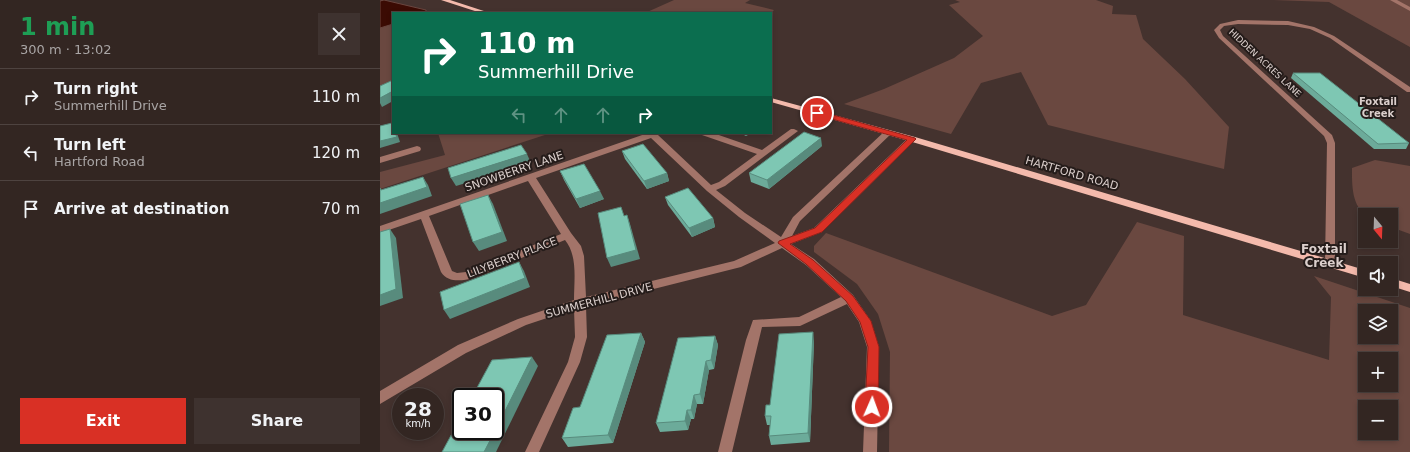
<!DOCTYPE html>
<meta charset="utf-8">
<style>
:root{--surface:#332622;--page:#3e322f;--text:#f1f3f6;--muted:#a9a5a5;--line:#4e4340;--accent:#d93025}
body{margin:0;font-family:"DejaVu Sans",sans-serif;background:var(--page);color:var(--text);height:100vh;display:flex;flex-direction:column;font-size:15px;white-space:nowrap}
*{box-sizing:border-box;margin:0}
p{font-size:13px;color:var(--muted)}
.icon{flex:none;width:22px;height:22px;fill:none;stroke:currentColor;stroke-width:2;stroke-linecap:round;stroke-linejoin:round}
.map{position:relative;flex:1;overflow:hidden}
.sheet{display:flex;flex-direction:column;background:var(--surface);width:380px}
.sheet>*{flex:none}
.hud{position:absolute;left:12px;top:12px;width:380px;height:122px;border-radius:0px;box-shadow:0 2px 6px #0003,0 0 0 1px var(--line);background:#0b6e4f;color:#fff;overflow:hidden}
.needle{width:26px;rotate:161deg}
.tools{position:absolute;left:978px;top:208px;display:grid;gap:8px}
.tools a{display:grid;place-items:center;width:40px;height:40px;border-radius:0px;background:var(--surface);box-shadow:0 2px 6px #0003,0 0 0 1px var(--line);font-size:20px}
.speed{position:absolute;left:12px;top:388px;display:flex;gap:8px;font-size:20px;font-weight:700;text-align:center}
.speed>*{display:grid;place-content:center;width:52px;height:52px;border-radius:50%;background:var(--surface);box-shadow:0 2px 6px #0003,0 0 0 1px var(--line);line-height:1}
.speed small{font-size:10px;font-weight:400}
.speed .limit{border:2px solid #111;border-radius:6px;background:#fff;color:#111}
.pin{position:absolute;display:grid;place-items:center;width:34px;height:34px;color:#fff;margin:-17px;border:2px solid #fff;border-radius:50%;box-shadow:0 1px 4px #0007}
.me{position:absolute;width:44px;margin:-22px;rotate:2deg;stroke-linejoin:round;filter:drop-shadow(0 0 3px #0008)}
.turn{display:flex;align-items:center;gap:14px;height:84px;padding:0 20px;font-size:18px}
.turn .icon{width:52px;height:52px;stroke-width:2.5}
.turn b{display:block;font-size:28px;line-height:34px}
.lanes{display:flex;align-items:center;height:38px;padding:0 20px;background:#0003;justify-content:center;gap:20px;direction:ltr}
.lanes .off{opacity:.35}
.round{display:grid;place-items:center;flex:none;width:42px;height:42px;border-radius:0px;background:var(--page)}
.summary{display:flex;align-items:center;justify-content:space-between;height:68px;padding:0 20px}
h1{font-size:24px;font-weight:800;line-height:30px;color:#1e9e55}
.button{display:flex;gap:8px;margin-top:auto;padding:8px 20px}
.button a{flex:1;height:46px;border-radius:0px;background:var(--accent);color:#fff;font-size:16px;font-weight:800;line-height:46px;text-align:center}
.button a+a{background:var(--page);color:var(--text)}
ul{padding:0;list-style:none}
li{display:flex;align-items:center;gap:12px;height:56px;padding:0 20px;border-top:1px solid var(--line)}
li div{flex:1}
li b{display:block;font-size:15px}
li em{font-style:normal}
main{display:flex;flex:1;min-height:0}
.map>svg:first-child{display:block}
.green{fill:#6a4840;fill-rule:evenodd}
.water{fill:#3b0b03;stroke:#6b463f}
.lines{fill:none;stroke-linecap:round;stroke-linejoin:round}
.minor{fill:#a37469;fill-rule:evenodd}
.major{fill:#f4baac;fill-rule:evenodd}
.wall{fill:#6cab9a}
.shaded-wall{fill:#588b7d}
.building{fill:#7ec7b3;stroke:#588b7d}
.route{fill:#d93025;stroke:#8d1f18}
.labels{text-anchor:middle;stroke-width:4;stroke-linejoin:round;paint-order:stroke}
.far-street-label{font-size:9px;fill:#dbcfcc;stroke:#251c1a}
.far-neighbourhood-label{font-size:10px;font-weight:bold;fill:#dbcfcc;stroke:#251c1a}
.street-label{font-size:11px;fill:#dbcfcc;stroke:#251c1a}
.neighbourhood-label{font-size:12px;font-weight:bold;fill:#dbcfcc;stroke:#251c1a}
</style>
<main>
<section class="sheet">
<div class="summary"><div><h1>1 min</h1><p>300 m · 13:02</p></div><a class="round"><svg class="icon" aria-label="close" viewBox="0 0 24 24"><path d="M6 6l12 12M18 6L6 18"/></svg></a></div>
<ul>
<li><svg class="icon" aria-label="right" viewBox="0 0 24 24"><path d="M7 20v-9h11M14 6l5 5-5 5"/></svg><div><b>Turn right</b><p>Summerhill Drive</p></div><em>110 m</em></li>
<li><svg class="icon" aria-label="left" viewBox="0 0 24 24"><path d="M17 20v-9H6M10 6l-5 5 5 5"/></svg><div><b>Turn left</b><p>Hartford Road</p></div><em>120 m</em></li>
<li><svg class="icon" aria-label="arrive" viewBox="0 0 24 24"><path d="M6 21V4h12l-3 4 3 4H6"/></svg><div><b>Arrive at destination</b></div><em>70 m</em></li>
</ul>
<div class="button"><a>Exit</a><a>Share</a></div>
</section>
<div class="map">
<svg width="1030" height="452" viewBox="0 0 1030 452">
<rect width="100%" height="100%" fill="#44322e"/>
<g class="green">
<path d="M 294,0 L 370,0 L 365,3 L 394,10 L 391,13 L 265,13 Z"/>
<path d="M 575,0 L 716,0 L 733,6 L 732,14 L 756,15 L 763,39 L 805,79 L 849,127 L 844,169 L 668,125 L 641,72 L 601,83 L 571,134 L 464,104 L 504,89 L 574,58 L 603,36 L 569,5 L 580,2 Z"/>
<path d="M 893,0 L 1030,0 L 1030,47 L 949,2 Z"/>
<path d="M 13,24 L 13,82 L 0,89 L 0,28 Z"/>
<path d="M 58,133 L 171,133 L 0,189 L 0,172 L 65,155 Z"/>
<path d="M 995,160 L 1030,166 L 1030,234 L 1011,227 L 1011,215 C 1004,215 995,217 989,215 C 971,210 972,182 972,168 Z"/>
<path d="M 757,222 L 804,236 L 803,315 L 949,360 L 951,297 L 934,276 L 1030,308 L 1030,452 L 509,452 L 510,352 L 498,314 L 477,284 L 434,252 L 434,246 L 446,233 L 672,316 L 706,305 ZM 985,311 L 1011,311 L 1011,337 L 985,337 ZM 985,359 L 1011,359 L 1011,385 L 985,385 ZM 985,407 L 1011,407 L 1011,433 L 985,433 Z"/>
</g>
<path class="water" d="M 4,0 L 46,10 L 46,13 L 13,13 L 13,24 L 0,28 L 0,1 Z"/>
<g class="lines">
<g class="minor">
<path d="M 1010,0 L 1017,0 L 1030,7 L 1030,11 Z"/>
<path d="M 858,20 L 908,21 L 934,27 L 954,36 L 1030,87 L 1030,92 L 1027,92 L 950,38 L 930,29 L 908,25 L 858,24 L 844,26 L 840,30 L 843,36 L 952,135 L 955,143 L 955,263 L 954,266 L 946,266 L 945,263 L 947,143 L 944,136 L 839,38 L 834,30 L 840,24 Z"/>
<path d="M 411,129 L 414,129 L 418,131 L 345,186 L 336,190 L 365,213 L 401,237 L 413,217 L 505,131 L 511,131 L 512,133 L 420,221 L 412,236 L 434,228 L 529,137 L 532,137 L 536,139 L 442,232 L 411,244 L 434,259 L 473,295 L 491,321 L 499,347 L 497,452 L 483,452 L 487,347 L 479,322 L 467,304 L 420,326 L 382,327 L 352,452 L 338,452 L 366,340 L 373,320 L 419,317 L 461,297 L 426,265 L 402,248 L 361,267 L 206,306 L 207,337 L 200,362 L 159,452 L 145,452 L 188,362 L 195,337 L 194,309 L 146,325 L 86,353 L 0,404 L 0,391 L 78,345 L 138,319 L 194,300 C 194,280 198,256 185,240 L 93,278 C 82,281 68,283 61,272 L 41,219 L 0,233 L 0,226 L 268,133 L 280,133 L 278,135 L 331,185 L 339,182 L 377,154 L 322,135 L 321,133 L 333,133 L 382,150 ZM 271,138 L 327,191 L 359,217 L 395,243 L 354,261 L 206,297 L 204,256 L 201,246 L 191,233 L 156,178 ZM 148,181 L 181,234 L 86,272 L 77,273 L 72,271 L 49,216 Z"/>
<path d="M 37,146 L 40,147 L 41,149 L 40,151 L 0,163 L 0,157 Z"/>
</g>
<g class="major">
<path d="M 61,0 L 70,0 L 110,13 L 101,13 Z"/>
<path d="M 391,98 L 535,137 L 985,270 L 985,278 L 529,141 L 391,102 Z"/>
<path d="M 1011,278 L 1030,284 L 1030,292 L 1011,286 Z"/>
</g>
</g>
<g class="wall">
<path d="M 913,73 L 1029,143 L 1026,149 L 994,149 L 911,78 Z"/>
<path d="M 360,133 L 371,133 L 366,136 Z"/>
<path d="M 442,146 L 389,189 L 371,182 L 369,173 Z"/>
<path d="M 242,151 L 287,173 L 289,181 L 267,189 L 245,159 Z"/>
<path d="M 180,171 L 224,199 L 200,208 L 184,180 Z"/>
<path d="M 285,197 L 333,218 L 335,227 L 312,237 L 288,205 Z"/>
<path d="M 261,333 L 265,342 L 233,443 L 188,447 L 182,438 L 200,407 Z"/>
<path d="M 335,336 L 338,345 L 334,369 L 329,370 L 323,404 L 317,404 L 314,419 L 311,419 L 308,430 L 280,432 L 276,423 Z"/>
<path d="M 434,341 L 430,442 L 391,445 L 389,436 L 390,425 L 387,425 L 385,416 L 390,405 Z"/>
</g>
<g class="shaded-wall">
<path d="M 13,91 L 13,101 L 2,107 L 0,103 L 0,98 Z"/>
<path d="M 15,133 L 17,133 L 20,142 L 0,148 L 0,141 Z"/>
<path d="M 366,133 L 371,133 L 366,136 Z"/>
<path d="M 441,138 L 442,146 L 389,189 L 387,180 Z"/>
<path d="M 147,154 L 151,163 L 76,186 L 71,178 Z"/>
<path d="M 287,173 L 289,181 L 267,189 L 264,181 Z"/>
<path d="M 43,177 L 48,185 L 52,196 L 0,214 L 0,203 Z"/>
<path d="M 220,191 L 224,199 L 200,208 L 196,199 Z"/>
<path d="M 108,195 L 113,204 L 127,241 L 99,251 L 93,242 Z"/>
<path d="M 247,215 L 250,224 L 260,259 L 231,267 L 227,258 Z"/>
<path d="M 333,218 L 335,227 L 312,237 L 309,228 Z"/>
<path d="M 10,229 L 16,238 L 23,298 L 0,306 L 0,295 Z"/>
<path d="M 139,262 L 144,271 L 150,287 L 70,319 L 64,310 Z"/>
<path d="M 433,332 L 434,341 L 430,442 L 428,433 Z"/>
<path d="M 261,333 L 265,342 L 233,443 L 228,435 Z"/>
<path d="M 335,336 L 338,345 L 334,369 L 331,360 Z"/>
<path d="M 152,357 L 158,366 L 116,452 L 104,452 Z"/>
<path d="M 326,361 L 329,370 L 323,404 L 320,394 Z"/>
<path d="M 314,395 L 317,404 L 314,419 L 311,410 Z"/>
<path d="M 307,410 L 311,419 L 308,430 L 305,421 Z"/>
</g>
<g class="building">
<path d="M 913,73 L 940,73 L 1029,143 L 998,144 Z"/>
<path d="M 13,80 L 13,91 L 0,98 L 0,86 Z"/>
<path d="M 12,123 L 13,126 L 13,133 L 15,133 L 17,137 L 0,141 L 0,126 Z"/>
<path d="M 424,132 L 441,138 L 387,180 L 369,173 Z"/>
<path d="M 263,144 L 287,173 L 264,181 L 242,151 Z"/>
<path d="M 141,145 L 147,154 L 71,178 L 68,168 Z"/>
<path d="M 204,164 L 220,191 L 196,199 L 180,171 Z"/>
<path d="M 43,177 L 47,187 L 0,203 L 0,188 L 1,190 Z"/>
<path d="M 308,188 L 333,218 L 309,228 L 285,197 Z"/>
<path d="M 108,195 L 122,232 L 93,242 L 80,204 Z"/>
<path d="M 241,207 L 244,216 L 247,215 L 256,250 L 227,258 L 218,213 Z"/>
<path d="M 10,229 L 16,289 L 0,295 L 0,232 Z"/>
<path d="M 139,262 L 145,278 L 64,310 L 60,292 Z"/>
<path d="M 433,332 L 428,433 L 389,436 L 391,416 L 385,416 L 386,405 L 390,405 L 399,334 Z"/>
<path d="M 261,333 L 228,435 L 182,438 L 193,408 L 200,407 L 227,335 Z"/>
<path d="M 335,336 L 331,360 L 326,361 L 320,394 L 314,395 L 311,410 L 307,410 L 305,421 L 276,423 L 298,338 Z"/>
<path d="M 152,357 L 115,431 L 115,397 L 92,397 L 112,360 Z"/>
<path d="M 81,417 L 81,431 L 115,431 L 104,452 L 62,452 Z"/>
</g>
<path class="route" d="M 434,111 L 439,111 L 535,138 L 536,139 L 442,232 L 410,244 L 433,260 L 473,296 L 491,321 L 499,347 L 498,407 L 496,411 L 492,412 L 487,411 L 485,407 L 488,347 L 480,322 L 466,301 L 454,290 L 426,264 L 398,243 L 399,241 L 435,228 L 527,140 L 434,114 Z"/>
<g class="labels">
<g class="far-street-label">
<text transform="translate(885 63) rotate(43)" y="3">HIDDEN ACRES LANE</text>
</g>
<g class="far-neighbourhood-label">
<text x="998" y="105">Foxtail<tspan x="998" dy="12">Creek</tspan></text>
</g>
<g class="street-label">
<text transform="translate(134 171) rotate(-19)" y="4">SNOWBERRY LANE</text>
<text transform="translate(692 173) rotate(16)" y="4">HARTFORD ROAD</text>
<text transform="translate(132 257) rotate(-21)" y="4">LILYBERRY PLACE</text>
<text transform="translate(219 300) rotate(-15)" y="4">SUMMERHILL DRIVE</text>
</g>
<g class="neighbourhood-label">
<text x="944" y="253">Foxtail<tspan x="944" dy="14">Creek</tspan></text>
</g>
</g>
</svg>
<div class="tools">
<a><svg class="needle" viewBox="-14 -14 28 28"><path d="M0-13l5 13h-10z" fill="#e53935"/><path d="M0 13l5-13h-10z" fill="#a9a5a5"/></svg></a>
<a><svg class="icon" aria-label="sound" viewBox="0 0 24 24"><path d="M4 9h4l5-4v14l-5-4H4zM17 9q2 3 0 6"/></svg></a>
<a><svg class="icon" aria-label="layers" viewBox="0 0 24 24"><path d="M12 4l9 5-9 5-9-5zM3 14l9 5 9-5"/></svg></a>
<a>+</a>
<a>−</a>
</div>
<div class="speed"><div>28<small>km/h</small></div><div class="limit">30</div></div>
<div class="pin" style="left:437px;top:113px;background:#d93025"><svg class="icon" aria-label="arrive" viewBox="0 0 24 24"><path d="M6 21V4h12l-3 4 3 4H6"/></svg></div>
<svg class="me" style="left:492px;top:407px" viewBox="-20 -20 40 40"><circle r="17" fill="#d93025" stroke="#fff" stroke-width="3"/><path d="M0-11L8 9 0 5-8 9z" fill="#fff"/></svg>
<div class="hud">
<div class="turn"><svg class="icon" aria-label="right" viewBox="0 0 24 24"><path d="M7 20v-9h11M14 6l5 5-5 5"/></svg><div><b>110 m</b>Summerhill Drive</div></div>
<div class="lanes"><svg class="icon off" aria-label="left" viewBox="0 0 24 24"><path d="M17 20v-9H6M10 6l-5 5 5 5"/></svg><svg class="icon off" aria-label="ahead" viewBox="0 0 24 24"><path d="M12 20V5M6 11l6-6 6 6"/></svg><svg class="icon off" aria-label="ahead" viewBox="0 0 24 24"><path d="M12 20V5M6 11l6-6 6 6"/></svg><svg class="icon" aria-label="right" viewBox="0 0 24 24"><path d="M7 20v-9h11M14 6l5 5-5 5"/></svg></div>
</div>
</div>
</main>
